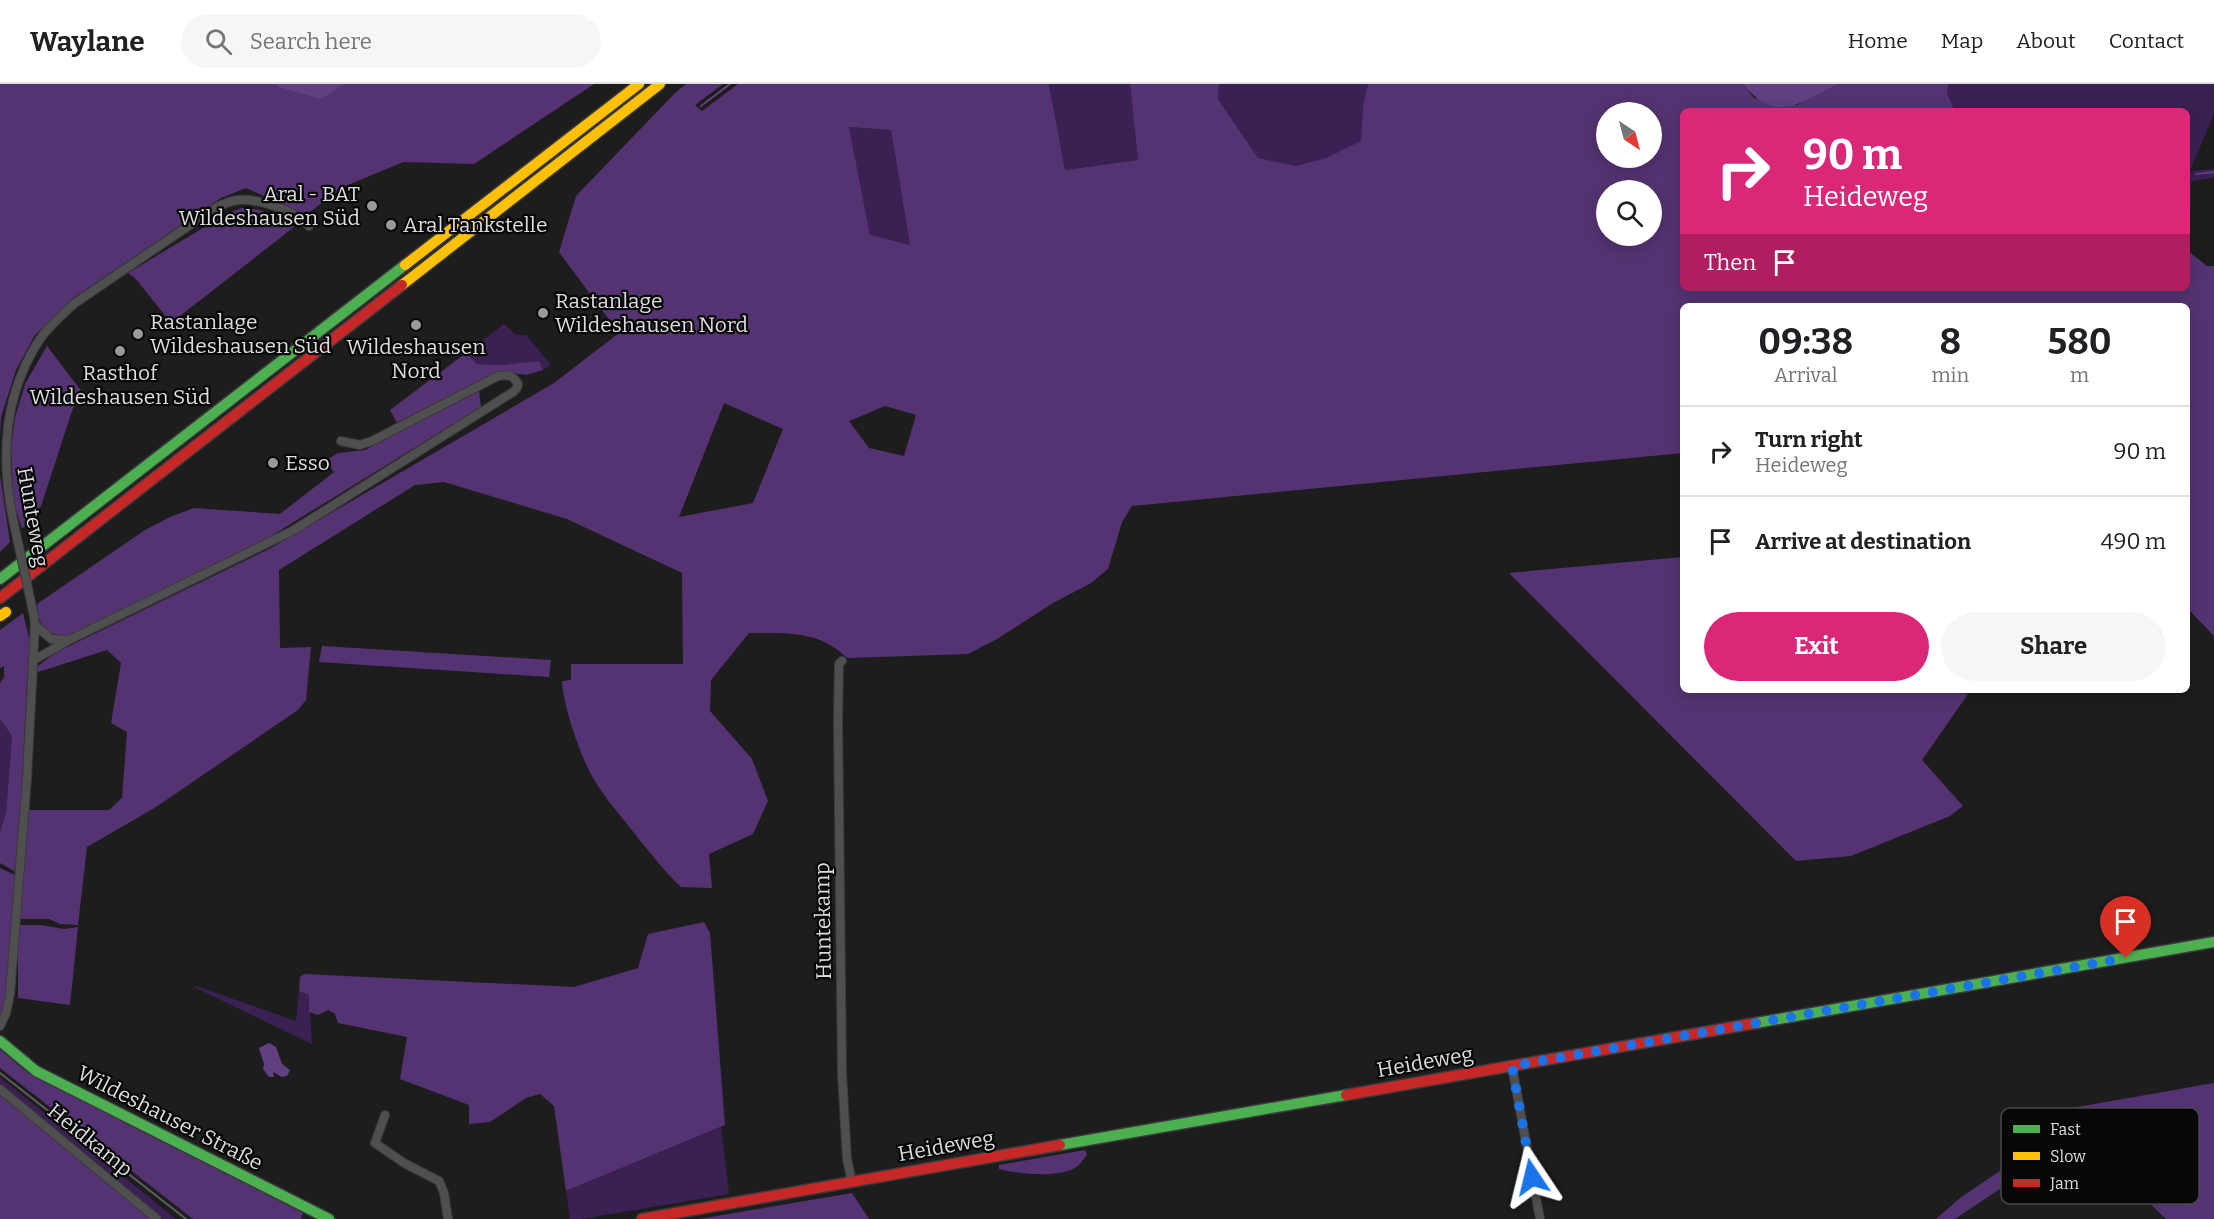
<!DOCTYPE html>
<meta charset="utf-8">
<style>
:root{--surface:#fff;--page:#f6f6f6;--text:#202124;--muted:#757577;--line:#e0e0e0;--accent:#db2777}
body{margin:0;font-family:Bitter,serif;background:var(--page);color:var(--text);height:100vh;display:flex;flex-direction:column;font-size:22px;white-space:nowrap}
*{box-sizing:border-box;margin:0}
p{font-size:20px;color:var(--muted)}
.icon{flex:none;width:33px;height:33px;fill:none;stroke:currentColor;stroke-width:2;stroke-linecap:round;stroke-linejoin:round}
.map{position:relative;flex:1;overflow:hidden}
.details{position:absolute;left:1680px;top:219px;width:510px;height:390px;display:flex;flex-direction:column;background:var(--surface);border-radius:9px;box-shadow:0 3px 15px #0003}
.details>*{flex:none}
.top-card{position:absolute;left:1680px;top:24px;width:510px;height:183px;border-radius:9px;box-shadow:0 3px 15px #0003;background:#db2777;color:#fff;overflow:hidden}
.needle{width:39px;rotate:144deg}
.buttons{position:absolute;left:1596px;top:18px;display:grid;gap:12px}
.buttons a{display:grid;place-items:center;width:66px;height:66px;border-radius:50%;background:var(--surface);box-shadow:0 3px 15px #0003;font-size:30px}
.pin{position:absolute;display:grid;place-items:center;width:51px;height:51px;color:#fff;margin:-62px -26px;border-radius:50% 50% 50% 0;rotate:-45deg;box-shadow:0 0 6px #0007}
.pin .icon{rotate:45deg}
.me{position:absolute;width:66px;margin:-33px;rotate:350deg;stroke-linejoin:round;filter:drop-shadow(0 0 4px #0008)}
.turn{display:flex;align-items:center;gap:21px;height:126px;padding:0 24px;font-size:27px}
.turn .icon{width:78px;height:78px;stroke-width:2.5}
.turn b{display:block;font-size:42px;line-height:51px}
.then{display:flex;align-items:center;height:57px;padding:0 24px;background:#0003;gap:12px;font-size:22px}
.eta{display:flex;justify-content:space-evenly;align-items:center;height:102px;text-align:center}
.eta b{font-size:36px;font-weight:700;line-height:42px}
.action{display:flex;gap:12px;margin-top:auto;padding:12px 24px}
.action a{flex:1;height:69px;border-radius:36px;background:var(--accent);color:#fff;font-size:24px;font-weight:700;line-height:69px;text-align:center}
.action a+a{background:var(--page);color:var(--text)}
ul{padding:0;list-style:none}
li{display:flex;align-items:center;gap:18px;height:90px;padding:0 24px;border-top:2px solid var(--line)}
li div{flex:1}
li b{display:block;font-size:22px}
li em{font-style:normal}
header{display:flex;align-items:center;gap:36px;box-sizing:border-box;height:84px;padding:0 30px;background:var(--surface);border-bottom:2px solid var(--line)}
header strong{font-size:28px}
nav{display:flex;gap:33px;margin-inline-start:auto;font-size:21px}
.search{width:420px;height:54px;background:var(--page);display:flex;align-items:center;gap:15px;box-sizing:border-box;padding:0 21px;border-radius:33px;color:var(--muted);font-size:22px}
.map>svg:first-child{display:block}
.green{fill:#3b2053}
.forest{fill:#553372;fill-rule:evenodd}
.water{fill:#613f80}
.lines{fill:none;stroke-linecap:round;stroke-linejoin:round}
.stream{stroke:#613f80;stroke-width:2}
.street-casing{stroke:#3b3a3b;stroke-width:10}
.fast-casing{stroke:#3b3a3b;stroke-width:13}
.slow-casing{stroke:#3b3a3b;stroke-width:13}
.jam-casing{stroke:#3b3a3b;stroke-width:13}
.street{stroke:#4f4f50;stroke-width:8}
.fast{stroke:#4caf50;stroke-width:10}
.slow{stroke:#ffc107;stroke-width:10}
.jam{stroke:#c62828;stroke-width:10}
.rail{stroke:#5e5e5f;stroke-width:2}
.street-bridge-casing{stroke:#3b3a3b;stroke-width:10;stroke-linecap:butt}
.street-bridge{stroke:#4f4f50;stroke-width:8}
.route{stroke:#1a73e8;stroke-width:10;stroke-dasharray:0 18}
.poi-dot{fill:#9a999b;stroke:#080708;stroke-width:2}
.labels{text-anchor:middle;stroke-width:4.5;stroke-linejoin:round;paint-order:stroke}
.poi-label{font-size:21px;fill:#dddcde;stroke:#080708;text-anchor:start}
.street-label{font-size:21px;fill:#dddcde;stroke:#080708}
.key{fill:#080708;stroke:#484748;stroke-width:1.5}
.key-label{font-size:16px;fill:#dddcde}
</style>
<header>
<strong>Waylane</strong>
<div class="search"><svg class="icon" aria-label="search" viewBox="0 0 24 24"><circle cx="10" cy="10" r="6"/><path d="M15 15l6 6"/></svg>Search here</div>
<nav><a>Home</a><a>Map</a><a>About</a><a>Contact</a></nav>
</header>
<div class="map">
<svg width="2214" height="1135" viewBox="0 0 2214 1135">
<rect width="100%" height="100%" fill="#1e1d1e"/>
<g class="green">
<path d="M 1049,0 L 1130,0 L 1138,76 L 1065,86 Z"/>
<path d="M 1219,0 L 1368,0 L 1363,22 L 1362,57 L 1326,74 L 1296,83 L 1258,74 L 1218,15 Z"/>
<path d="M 1948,0 L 2214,0 L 2214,30 L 2190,87 L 2214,85 L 2214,93 L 2191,98 L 2191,121 L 2187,150 L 2187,27 L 1955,27 L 1947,9 Z"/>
<path d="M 849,43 L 891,46 L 910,161 L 870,152 Z"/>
<path d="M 504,240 L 516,251 L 526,251 L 551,281 L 543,286 L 538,277 L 502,281 L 477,280 L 466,269 Z"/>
<path d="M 0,635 L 12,652 L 6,729 L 0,748 Z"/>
<path d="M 196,902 L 296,937 L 299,907 L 309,911 L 312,960 L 194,903 Z"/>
<path d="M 0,993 L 176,1135 L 163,1135 L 0,1003 Z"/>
<path d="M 721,1043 L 729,1110 L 581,1135 L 570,1135 L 566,1107 Z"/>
</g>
<g class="forest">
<path d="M 0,0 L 594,0 L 474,80 L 403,78 L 341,104 L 306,131 L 246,104 L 221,114 L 72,215 L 35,251 L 16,286 L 1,333 L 0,351 Z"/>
<path d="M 686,0 L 723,0 L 695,21 L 702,27 L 738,0 L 1049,0 L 1065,86 L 1138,76 L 1130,0 L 1219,0 L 1218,15 L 1258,74 L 1296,82 L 1326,74 L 1361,57 L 1363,22 L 1368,0 L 1743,0 L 1754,14 L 1797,21 L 1838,0 L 1948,0 L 1947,9 L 1955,27 L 1683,27 L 1683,204 L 2187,204 L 2187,166 L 2207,182 L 2214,182 L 2214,552 L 2187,524 L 2187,222 L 1683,222 L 1683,369 L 1132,422 L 1122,438 L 1108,485 L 1091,499 L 1053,519 L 997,555 L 968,570 L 847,574 C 820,546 785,549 749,549 L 711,596 L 710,627 L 752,675 L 768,717 L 753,750 L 709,770 L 712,804 L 681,803 C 665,788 652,771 638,754 C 623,734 606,716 593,694 C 581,673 563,622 562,597 L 571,596 L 571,580 L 683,580 L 682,489 L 567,435 L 444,398 L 415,401 L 279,486 L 280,564 L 311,563 L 306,616 L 298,626 L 156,723 L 87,763 L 78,841 L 60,840 L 49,835 L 19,835 L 27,726 L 109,726 L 122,714 L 127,648 L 111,639 L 121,579 L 107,566 L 35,589 L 35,584 L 57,568 L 271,464 L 554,299 L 619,249 L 559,168 L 576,112 L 675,9 ZM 1606,28 L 1652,28 L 1652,74 L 1606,74 ZM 849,43 L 891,46 L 910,161 L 870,151 ZM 1606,106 L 1652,106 L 1652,152 L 1606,152 ZM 724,319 L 783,345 L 753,419 L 679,433 ZM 885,322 L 916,331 L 904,372 L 869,364 L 849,337 Z"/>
<path d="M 242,124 L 260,126 L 294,143 L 171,239 L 136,195 L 128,189 L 228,129 Z"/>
<path d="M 47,262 L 85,312 L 73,324 L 41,422 L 22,445 L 13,416 L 11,363 L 15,334 L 25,300 Z"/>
<path d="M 466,269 L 477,280 L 502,281 L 539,277 L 543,286 L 526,291 L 506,288 L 488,292 L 397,339 L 390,326 Z"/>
<path d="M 479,307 L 481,323 L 266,455 L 72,551 C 46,553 39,545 37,520 L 145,446 L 170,433 L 194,424 L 280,430 L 334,388 L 325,377 L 338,369 L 365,366 Z"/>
<path d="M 0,391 L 10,458 L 0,468 Z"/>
<path d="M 1683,473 L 1683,606 L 1937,606 L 1968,610 L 1922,676 L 1963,722 L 1950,732 L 1851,772 L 1796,777 L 1509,489 Z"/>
<path d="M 23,529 L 31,562 L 27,596 L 18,789 L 0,779 L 0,748 L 6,729 L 12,652 L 0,635 L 0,599 L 4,593 L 4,582 L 0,584 L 0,546 Z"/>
<path d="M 322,562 L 551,576 L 549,593 L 319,578 Z"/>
<path d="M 0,784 L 17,792 L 6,910 L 3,927 L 0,931 Z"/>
<path d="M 704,838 L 710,849 L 725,1041 L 566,1107 L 554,1022 L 540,1010 L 526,1014 L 490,1038 L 469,1040 L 469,1021 L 400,995 L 407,953 L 338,939 L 335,930 L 328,926 L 318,931 L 309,928 L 309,911 L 299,907 L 300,893 L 304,890 L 574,903 L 638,884 L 648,850 Z"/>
<path d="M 18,841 L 41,841 L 64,845 L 78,843 L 70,921 L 18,914 Z"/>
<path d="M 0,965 L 24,986 L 303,1129 L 301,1135 L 193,1135 L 0,984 Z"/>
<path d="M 2214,999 L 2214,1135 L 2166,1135 L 2104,1075 L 2060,1065 L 1955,1135 L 1936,1135 L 1960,1114 L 2010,1080 L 2004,1041 L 2049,1028 Z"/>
<path d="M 0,1010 L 153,1135 L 0,1135 Z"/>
<path d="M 1085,1066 L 1087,1071 C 1084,1074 1081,1079 1078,1082 C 1060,1095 1019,1090 999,1085 L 999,1081 Z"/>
<path d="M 852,1109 L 869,1135 L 699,1135 Z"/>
</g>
<g class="water">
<path d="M 277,0 L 344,0 L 321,15 L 279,3 Z"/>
<path d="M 1743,0 L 1838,0 C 1800,19 1776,41 1743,0 Z"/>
<path d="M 269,959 L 276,963 L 282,980 L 290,986 L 287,992 L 282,993 L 273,988 L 274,993 L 269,993 L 263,985 L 264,980 L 259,964 Z"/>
</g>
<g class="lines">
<g class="stream">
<path d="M 701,22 L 730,0"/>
<path d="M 2196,90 L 2214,88"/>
</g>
<defs>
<g id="street">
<path d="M 14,440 C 0,376 3,311 40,255 C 49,242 63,230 75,219 C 110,195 146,171 181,147 C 197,137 215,121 233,117 C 254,112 294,126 309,142"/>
<path d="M 35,541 L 51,555 L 67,556"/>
<path d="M 34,576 L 69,556 L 294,446 L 513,308 L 517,304 L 518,300 C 513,291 508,290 498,292 L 372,357 L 360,361 L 341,357"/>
<path d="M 842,577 L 839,580 L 838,637 L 842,990 L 847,1075 L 852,1098"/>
<path d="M 0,942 L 6,929 L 10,910 L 27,694 L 35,541 L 34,532"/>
<path d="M 1512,982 L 1540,1135"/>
<path d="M 0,1005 L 157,1135"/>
<path d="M 385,1031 L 375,1059 L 404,1079 L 439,1097 L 444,1109 L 448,1135"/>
</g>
<g id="fast">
<path d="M 0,495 L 405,181"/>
<path d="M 1756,939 L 2214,858"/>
<path d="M 0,957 L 36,987 L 329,1135"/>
<path d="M 1060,1061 L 1346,1011"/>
</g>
<g id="slow">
<path d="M 405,181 L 639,0"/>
<path d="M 402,201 L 660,0"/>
<path d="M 0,532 L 6,528"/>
</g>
<g id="jam">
<path d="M 0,514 L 402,201"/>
<path d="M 1346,1011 L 1756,939"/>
<path d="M 642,1135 L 1060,1061"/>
</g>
</defs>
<use href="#street" class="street-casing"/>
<use href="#fast" class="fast-casing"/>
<use href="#slow" class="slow-casing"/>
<use href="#jam" class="jam-casing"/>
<use href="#street" class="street"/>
<use href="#fast" class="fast"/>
<use href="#slow" class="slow"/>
<use href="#jam" class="jam"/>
<path class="rail" d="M 0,989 L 186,1135"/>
<defs>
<path id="street-bridge" d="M 14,440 L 34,532"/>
</defs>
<use href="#street-bridge" class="street-bridge-casing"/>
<use href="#street-bridge" class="street-bridge"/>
</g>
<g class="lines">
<path class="route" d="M 1532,1093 L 1512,982 L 2126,874"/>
</g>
<g class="poi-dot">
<circle cx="372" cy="122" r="6"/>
<circle cx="391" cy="141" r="6"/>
<circle cx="543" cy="229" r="6"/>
<circle cx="416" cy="241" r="6"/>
<circle cx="138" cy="250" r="6"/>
<circle cx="120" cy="267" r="6"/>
<circle cx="273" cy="379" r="6"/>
</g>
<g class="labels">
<g class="poi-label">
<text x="360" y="117" text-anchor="end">Aral - BAT<tspan x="360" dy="24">Wildeshausen Süd</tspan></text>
<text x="403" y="148">Aral Tankstelle</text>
<text x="555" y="224">Rastanlage<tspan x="555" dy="24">Wildeshausen Nord</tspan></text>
<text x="150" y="245">Rastanlage<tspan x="150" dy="24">Wildeshausen Süd</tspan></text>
<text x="416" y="270" text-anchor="middle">Wildeshausen<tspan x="416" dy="24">Nord</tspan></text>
<text x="120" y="296" text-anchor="middle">Rasthof<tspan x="120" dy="24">Wildeshausen Süd</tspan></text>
<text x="285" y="386">Esso</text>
</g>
<g class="street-label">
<text transform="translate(33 433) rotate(80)" y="7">Hunteweg</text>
<text transform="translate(823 837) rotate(-91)" y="7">Huntekamp</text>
<text transform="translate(1425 978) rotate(-10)" y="7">Heideweg</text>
<text transform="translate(170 1034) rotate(27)" y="7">Wildeshauser Straße</text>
<text transform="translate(90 1056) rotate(39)" y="7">Heidkamp</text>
<text transform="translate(946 1062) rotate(-10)" y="7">Heideweg</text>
</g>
</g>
<rect x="2001" y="1024" width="198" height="96" rx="9" class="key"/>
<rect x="2013" y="1041" width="27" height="8" fill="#4caf50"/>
<rect x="2013" y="1068" width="27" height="8" fill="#ffc107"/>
<rect x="2013" y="1095" width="27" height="8" fill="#c62828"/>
<g class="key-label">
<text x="2050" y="1051">Fast</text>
<text x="2050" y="1078">Slow</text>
<text x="2050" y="1105">Jam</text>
</g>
</svg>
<div class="buttons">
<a><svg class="needle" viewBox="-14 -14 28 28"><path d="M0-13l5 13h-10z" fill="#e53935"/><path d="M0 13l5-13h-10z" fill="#757577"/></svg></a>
<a><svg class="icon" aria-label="search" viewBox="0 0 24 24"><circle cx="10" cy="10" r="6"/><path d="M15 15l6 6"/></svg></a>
</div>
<div class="pin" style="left:2126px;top:874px;background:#d93025"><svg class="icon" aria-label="arrive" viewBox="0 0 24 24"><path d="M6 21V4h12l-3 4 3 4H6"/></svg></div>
<svg class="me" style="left:1532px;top:1093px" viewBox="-20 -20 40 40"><path d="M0-17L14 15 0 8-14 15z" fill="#1a73e8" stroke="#fff" stroke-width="4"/></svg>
<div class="top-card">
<div class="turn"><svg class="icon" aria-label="right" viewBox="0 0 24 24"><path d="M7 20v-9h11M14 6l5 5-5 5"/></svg><div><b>90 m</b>Heideweg</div></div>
<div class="then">Then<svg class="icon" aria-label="arrive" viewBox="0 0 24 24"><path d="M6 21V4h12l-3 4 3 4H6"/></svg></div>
</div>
<section class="details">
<div class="eta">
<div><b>09:38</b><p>Arrival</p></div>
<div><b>8</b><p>min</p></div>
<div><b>580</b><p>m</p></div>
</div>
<ul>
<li><svg class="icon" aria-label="right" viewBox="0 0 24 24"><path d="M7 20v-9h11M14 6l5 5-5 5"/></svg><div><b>Turn right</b><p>Heideweg</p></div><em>90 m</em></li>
<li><svg class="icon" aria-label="arrive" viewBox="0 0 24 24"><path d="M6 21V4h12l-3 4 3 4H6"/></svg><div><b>Arrive at destination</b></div><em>490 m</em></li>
</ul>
<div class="action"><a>Exit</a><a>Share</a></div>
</section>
</div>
